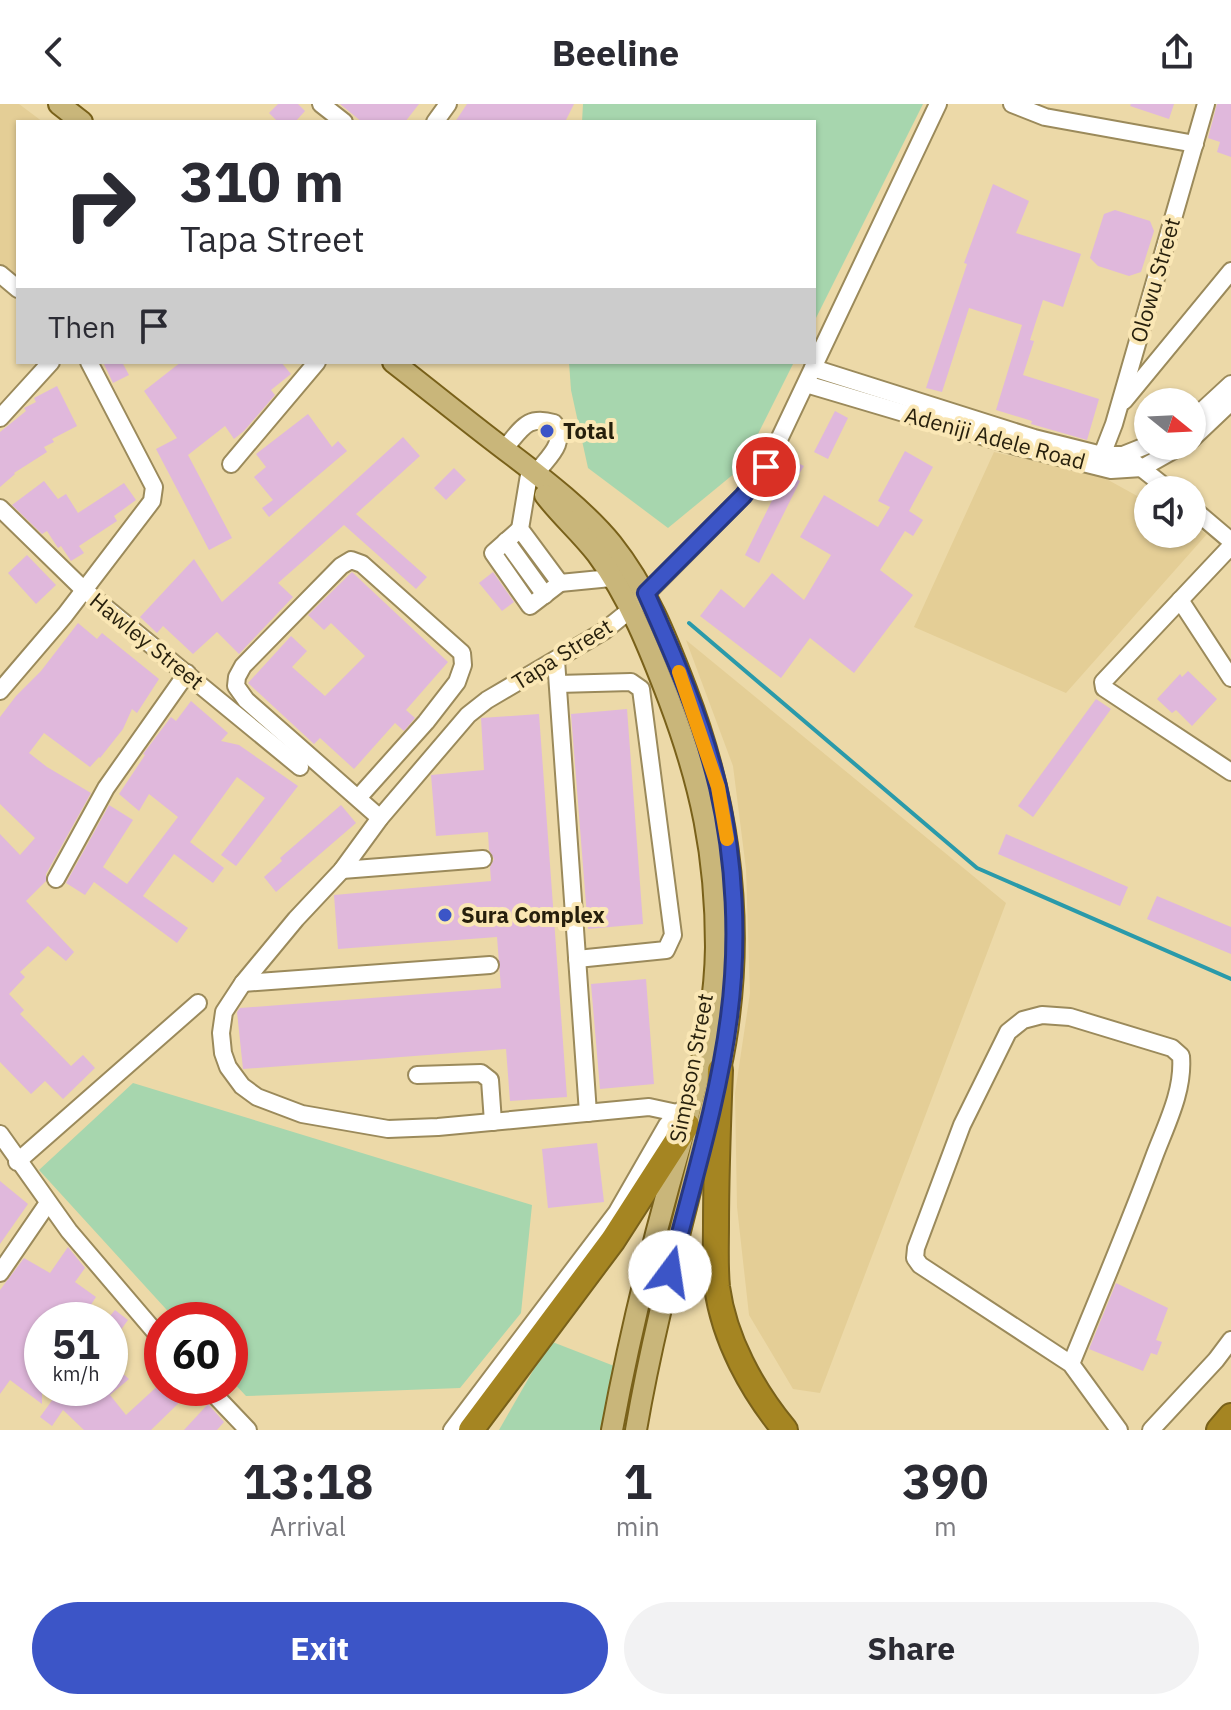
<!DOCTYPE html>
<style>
:root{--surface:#fff;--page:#f2f2f3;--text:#2b2b33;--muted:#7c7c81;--accent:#3c55c7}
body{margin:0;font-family:"IBM Plex Sans",sans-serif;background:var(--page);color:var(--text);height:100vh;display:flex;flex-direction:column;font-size:30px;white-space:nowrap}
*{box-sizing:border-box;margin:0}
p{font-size:26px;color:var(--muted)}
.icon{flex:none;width:44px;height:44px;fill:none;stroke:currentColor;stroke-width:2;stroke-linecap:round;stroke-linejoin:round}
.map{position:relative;height:1326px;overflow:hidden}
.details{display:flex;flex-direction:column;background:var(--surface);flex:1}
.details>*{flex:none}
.top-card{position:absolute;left:16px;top:16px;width:800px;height:244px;border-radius:0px;box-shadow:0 2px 6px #0004;background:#fff;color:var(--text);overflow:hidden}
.needle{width:52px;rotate:108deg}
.tools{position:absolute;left:1134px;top:284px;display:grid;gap:16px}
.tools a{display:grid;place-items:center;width:72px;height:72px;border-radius:50%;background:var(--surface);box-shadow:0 2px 6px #0004;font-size:40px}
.speed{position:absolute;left:24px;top:1198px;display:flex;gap:16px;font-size:40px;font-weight:700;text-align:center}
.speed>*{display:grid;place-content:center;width:104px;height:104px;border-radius:50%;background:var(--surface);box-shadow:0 2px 6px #0004;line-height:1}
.speed small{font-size:20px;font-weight:400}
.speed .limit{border:12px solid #d22;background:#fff;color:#111}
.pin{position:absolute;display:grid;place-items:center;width:68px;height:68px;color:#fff;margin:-34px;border:4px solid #fff;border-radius:50%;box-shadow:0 2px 8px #0007}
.me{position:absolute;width:88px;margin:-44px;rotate:14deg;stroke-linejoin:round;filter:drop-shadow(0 0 6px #0008)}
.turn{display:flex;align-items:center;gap:28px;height:168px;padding:0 32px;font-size:36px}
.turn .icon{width:104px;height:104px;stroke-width:2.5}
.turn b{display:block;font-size:56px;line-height:68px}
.then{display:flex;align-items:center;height:76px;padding:0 32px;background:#0003;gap:16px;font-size:30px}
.eta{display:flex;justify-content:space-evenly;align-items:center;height:136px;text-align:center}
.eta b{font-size:48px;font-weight:800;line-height:56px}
.cta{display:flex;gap:16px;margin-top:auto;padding:16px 32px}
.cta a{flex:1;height:92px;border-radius:48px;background:var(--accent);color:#fff;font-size:32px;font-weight:800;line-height:92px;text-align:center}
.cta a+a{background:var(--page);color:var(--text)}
header{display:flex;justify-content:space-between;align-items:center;height:104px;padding:0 32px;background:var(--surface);font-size:36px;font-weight:800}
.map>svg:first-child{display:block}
.built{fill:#e4ce96}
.green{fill:#a7d6ae}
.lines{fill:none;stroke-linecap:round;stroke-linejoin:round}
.stream{stroke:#2a9aaa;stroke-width:4}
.building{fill:#e0b8dc}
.minor-casing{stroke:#9b8a5b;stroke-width:20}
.major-casing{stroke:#79611a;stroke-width:24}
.highway-casing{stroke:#79611a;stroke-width:28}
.minor{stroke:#fff;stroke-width:16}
.major{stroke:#c9b67a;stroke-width:20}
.highway{stroke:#a58522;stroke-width:24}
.route-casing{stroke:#273781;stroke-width:20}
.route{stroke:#3c55c7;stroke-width:14}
.slow{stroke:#f59e0b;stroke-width:14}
.poi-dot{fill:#3c55c7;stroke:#fae7b5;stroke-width:3}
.labels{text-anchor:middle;stroke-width:8;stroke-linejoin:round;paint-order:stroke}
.street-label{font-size:22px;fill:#261f0c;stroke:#fae7b5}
.poi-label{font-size:22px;font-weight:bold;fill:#261f0c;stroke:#fae7b5;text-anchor:start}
</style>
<header><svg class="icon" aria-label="back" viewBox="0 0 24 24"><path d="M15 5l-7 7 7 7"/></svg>Beeline<svg class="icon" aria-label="share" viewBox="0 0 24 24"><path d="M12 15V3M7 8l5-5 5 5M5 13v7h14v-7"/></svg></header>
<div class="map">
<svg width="1231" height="1326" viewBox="0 0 1231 1326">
<rect width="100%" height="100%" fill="#ecd9a8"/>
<g class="built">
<path d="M 0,0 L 19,0 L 43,18 L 18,18 L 18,175 L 0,160 Z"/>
<path d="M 994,348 L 1101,372 L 1148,398 L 1148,430 L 1192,430 L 1192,422 L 1207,430 L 1066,589 L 914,523 Z"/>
<path d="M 686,536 L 1006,799 L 820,1289 L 793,1285 L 749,1211 L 737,1103 L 735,989 L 750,889 L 746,765 L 733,662 Z"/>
</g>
<g class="green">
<path d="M 583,0 L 923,0 L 814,218 L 814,18 L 582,18 Z"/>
<path d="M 569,258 L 794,258 L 741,364 L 668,424 L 588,364 L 571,286 Z"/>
<path d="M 133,979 L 532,1101 L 521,1209 L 460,1284 L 246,1292 L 230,1275 L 230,1216 L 176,1216 L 39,1066 Z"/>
<path d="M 550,1237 L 627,1267 L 608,1326 L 499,1326 Z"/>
</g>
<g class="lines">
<path class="stream" d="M 689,519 L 977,764 L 1231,875"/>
</g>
<g class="building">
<path d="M 278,0 L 298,0 L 305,7 L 295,18 L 278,18 L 269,9 Z"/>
<path d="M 340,0 L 419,0 L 405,18 L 362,18 Z"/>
<path d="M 467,0 L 574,0 L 565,18 L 455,18 Z"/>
<path d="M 1131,0 L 1174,0 L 1169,15 L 1130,2 Z"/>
<path d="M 1217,0 L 1231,0 L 1231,53 L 1217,48 L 1220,38 L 1208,34 Z"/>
<path d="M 993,80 L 1029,97 L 1016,129 L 1081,150 L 1063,203 L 1043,196 L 1030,236 L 1034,237 L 1023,271 L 1099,295 L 1087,336 L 1031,320 L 1032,317 L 996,306 L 1022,221 L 969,204 L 942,288 L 926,284 L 967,160 L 964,159 Z"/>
<path d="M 1115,106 L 1150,117 L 1154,127 L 1141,168 L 1129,172 L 1098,162 L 1090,154 L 1104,110 Z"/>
<path d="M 103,258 L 122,258 L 129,271 L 113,279 Z"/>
<path d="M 181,258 L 281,258 L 291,270 L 271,286 L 275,291 L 244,327 L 234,335 L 225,322 L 188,351 L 232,434 L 209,446 L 156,345 L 177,334 L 144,287 Z"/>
<path d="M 57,282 L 77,322 L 52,335 L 54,338 L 44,343 L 47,348 L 14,369 L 15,370 L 0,383 L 0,328 L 26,307 L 24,304 L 36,298 L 34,294 Z"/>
<path d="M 835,307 L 848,314 L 828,355 L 814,348 Z"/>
<path d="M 308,310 L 332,343 L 338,337 L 347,347 L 269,413 L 262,404 L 273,396 L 254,373 L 266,363 L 256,350 Z"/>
<path d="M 403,333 L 420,352 L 356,410 L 427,473 L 416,485 L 344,421 L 278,479 L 293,493 L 239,550 L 217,528 L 193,550 L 163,522 L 157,529 L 140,513 L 194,455 L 222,498 Z"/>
<path d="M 905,347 L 933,363 L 909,407 L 923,416 L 913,432 L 905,427 L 880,466 L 913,491 L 854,569 L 810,534 L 781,574 L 700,512 L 721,485 L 744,504 L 772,469 L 804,496 L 831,451 L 800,433 L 824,391 L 878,423 L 890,403 L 878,397 Z"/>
<path d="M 792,356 L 804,362 L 796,375 L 800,377 L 759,459 L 745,451 Z"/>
<path d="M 454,364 L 466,376 L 446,396 L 434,384 Z"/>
<path d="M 44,377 L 58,395 L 66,390 L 78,409 L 124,379 L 136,396 L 114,412 L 117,417 L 79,442 L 84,449 L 71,457 L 61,442 L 58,444 L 47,427 L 42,430 L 12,401 Z"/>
<path d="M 27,451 L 56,481 L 36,500 L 8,469 Z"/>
<path d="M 352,468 L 448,558 L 406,606 L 415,614 L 404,627 L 395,619 L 354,665 L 320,634 L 314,640 L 248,579 L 291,532 L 307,547 L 292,563 L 325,592 L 365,552 L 331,519 L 324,526 L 308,511 Z"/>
<path d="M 493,468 L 514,498 L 502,507 L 479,479 Z"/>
<path d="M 78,519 L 97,535 L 102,529 L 159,575 L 137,609 L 132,605 L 123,625 L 100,654 L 99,653 L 90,663 L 44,629 L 29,649 L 47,663 L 91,689 L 46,770 L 46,777 L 26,797 L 74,848 L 66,857 L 48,842 L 20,868 L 25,873 L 9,890 L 24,906 L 20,910 L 71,962 L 83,951 L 95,964 L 63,995 L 45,977 L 31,990 L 0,958 L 0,730 L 20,751 L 35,734 L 0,700 L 0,613 L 16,592 L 41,567 Z"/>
<path d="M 1188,567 L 1217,595 L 1192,622 L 1176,606 L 1172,609 L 1157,595 L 1180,570 L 1182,573 Z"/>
<path d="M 1096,595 L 1111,605 L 1033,713 L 1018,702 Z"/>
<path d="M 191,597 L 228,629 L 221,637 L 239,641 L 298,682 L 236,762 L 221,751 L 265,694 L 237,673 L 190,738 L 224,764 L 213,779 L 174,750 L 143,792 L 188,824 L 177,839 L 94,778 L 85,791 L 66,779 L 109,701 L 133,716 L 103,763 L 127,780 L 178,713 L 149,690 L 139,707 L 119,690 L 145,651 L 143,650 L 171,613 L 176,617 Z"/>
<path d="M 627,605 L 643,820 L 588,825 L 571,610 Z"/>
<path d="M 539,610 L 567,993 L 510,997 L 506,945 L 243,965 L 237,908 L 240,904 L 501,884 L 497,833 L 338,845 L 334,791 L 491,777 L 490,763 L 494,755 L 489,746 L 488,728 L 436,732 L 431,671 L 484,666 L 481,614 Z"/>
<path d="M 341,701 L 356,719 L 276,788 L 264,773 L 282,757 L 280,754 Z"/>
<path d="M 1006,730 L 1128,783 L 1120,802 L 998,750 Z"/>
<path d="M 1157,792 L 1231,823 L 1231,850 L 1147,815 Z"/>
<path d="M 646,875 L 654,980 L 600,985 L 591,880 Z"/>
<path d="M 597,1039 L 604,1098 L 548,1104 L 542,1045 Z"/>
<path d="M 0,1077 L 28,1100 L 0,1140 Z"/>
<path d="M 68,1143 L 85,1164 L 75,1178 L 96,1193 L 81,1216 L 42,1216 L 42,1300 L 10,1276 L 0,1290 L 0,1186 L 24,1154 L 50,1169 Z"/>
<path d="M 1116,1179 L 1168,1204 L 1156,1236 L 1162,1238 L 1157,1251 L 1151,1249 L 1143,1267 L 1089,1245 Z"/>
<path d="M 115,1206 L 128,1216 L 110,1241 L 110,1212 Z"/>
<path d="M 110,1258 L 129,1275 L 110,1291 L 126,1311 L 162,1278 L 162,1284 L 166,1284 L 171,1290 L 177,1284 L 183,1284 L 187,1291 L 151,1326 L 84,1326 L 63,1306 L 52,1322 L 40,1313 L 61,1284 L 110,1284 Z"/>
<path d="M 208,1300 L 224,1318 L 217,1326 L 184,1326 Z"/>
</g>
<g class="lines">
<defs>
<g id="minor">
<path d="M 321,0 L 344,18"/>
<path d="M 1012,0 L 1045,13 L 1195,40"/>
<path d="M 435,18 L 448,0"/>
<path d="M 0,170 L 18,185"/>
<path d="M 813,264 L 1034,334 L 1102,351 L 1123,351 L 1148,341"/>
<path d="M 806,280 L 1015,342 L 1111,366 L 1142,364 L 1181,342"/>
<path d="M 1124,297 L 1231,167"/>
<path d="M 0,314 L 51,258"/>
<path d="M 1192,316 L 1231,280"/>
<path d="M 1192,335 L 1231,298"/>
<path d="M 504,345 C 522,325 526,311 554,319 C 567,339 549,352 537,368"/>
<path d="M 1102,351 L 1114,320 L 1206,0"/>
<path d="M 1135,359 L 1169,386"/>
<path d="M 231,360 L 317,258"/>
<path d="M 529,371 L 520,425 L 560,479 L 611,474"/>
<path d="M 0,404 L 83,485 L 300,663"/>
<path d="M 1192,404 L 1231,437"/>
<path d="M 520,425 L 493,449 L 530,502 L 560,479"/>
<path d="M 506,437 L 545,491"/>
<path d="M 1231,442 L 1103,578 L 1104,584 L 1231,668"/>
<path d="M 1180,496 L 1231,574"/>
<path d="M 556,556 L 588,1009"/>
<path d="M 558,580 L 631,578 L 641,585 L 673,831 L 666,846 L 577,855"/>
<path d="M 0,587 L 65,511 L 152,397 L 154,383 L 89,258"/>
<path d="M 358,694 L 426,618 L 457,578 L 463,561 L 462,549 L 362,460 L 351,456 L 341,462 L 243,562 L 237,573 L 236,582 L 246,596 L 380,714"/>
<path d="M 342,766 L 483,755"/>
<path d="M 56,775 L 106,684 L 187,569"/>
<path d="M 243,879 L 490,861"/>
<path d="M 417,971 L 481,969 L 490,976 L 493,1018"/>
<path d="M 677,1009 L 649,1003 L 438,1023 L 388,1025 L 302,1010 L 257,993 L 242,982 L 228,963 L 223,949 L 221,929 L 224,908 L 243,879 L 296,815 L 342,766 L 380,714 L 468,611 L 487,596 L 604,527 L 630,506 L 743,392 L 766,363 L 938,0"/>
<path d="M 0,1030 L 69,1127 L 162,1236"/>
<path d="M 17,1058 L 198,899"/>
<path d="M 0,1169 L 48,1099"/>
<path d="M 1071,1260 C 1099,1191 1128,1123 1154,1053 C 1166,1021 1184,987 1181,952 L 1172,944 L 1070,913 L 1042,911 L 1023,916 L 1008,928 L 962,1021 L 916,1144 L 915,1154 L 920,1161 L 1071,1260 L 1119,1326"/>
<path d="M 208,1284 L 248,1326"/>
<path d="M 452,1326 L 617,1108 L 667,1021 L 677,1009 L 684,1005"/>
<path d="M 1151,1326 L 1216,1256 L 1231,1236"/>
</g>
<g id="major">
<path d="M 59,0 L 82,18"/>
<path d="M 393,258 C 433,289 472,321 512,351 C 545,376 586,408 612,440 C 647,484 666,533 686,585 C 726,689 743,801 729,912 C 724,958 711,1003 700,1048 C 677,1140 652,1232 636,1326"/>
<path d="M 545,391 C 561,412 581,429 597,450 C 629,493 650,546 669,596 C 701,681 716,751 716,843 C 715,926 690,1006 668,1085 C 646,1165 627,1245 612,1326"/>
</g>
<g id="highway">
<path d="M 720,966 C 718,1018 716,1069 716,1121 C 716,1141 715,1163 717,1183 C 724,1235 752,1286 785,1326"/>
<path d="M 471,1326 L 613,1136 L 687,1021"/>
<path d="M 1219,1326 L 1231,1312"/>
</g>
</defs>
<use href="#minor" class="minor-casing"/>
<use href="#major" class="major-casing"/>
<use href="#highway" class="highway-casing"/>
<use href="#minor" class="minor"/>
<use href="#major" class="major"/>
<use href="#highway" class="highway"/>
</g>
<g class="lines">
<defs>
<path id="route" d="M 670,1168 C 691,1084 718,999 729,913 C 739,838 735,757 718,683 C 702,616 674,552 646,489 L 743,392 L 766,363"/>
</defs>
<use href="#route" class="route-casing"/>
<use href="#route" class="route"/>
<path class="slow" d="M 679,568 L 718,683 L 727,735"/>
</g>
<g class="poi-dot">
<circle cx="547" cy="327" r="8"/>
<circle cx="445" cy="811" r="8"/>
</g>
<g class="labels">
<g class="street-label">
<text transform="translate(1155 176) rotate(-74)" y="8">Olowu Street</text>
<text transform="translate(995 334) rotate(15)" y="8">Adeniji Adele Road</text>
<text transform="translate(147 537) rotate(39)" y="8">Hawley Street</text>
<text transform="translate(562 550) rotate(-32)" y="8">Tapa Street</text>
<text transform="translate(691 964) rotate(-79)" y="8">Simpson Street</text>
</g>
<g class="poi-label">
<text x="563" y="335">Total</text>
<text x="461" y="819">Sura Complex</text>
</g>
</g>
</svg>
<div class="tools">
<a><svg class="needle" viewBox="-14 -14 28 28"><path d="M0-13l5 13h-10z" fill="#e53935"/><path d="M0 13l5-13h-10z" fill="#7c7c81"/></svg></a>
<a><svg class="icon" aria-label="sound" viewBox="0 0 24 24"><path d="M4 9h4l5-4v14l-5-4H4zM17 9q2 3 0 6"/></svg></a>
</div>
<div class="speed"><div>51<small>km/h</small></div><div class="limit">60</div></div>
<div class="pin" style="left:766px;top:363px;background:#d93025"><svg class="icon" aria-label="arrive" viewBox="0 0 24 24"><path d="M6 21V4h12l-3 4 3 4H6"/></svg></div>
<svg class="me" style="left:670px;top:1168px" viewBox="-20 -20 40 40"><circle r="19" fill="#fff"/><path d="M0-13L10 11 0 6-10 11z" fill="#3c55c7"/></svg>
<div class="top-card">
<div class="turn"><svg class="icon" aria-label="right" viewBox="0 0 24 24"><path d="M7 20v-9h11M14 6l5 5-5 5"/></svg><div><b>310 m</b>Tapa Street</div></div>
<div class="then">Then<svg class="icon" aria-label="arrive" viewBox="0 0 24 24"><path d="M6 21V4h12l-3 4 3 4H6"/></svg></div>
</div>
</div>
<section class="details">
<div class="eta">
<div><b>13:18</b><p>Arrival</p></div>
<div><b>1</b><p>min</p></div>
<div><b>390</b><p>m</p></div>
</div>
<div class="cta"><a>Exit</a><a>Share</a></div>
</section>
